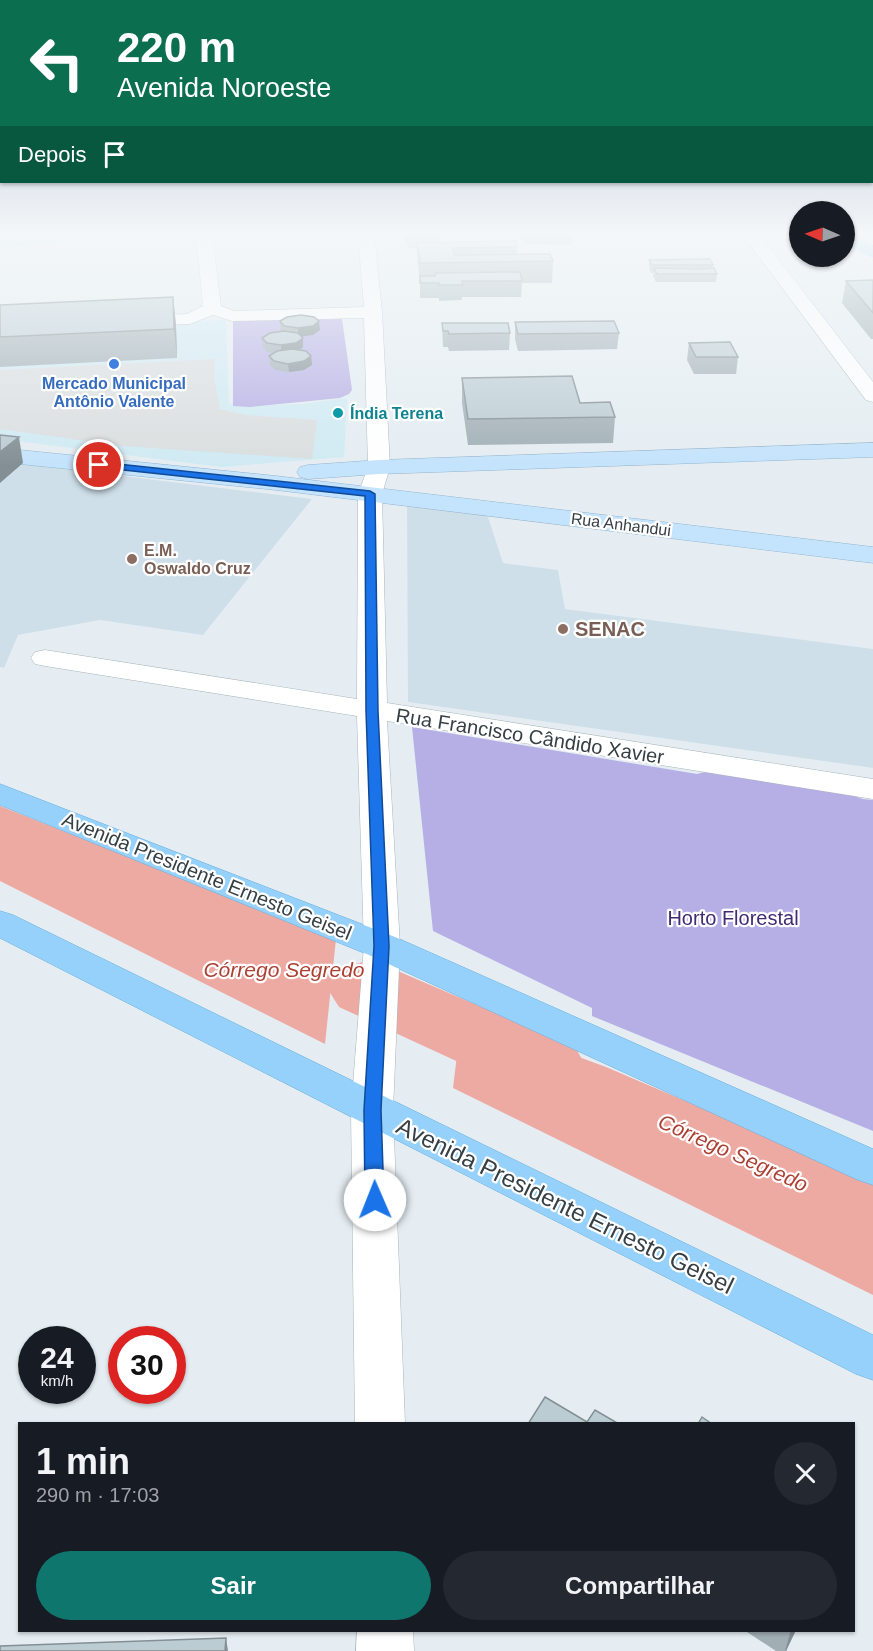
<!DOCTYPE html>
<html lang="pt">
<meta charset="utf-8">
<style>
:root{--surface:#171b24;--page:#242831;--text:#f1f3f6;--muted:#9ea1a6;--accent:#0f766e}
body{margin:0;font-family:Helvetica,sans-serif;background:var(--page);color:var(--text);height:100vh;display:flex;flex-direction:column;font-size:22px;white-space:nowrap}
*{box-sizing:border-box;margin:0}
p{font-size:20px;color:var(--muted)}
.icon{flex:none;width:33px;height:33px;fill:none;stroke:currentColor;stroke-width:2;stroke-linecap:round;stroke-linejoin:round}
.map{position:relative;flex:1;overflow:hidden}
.side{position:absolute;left:18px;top:1422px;width:837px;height:210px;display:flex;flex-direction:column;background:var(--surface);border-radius:0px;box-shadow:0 2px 4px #0004}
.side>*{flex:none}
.hud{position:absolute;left:0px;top:0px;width:873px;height:183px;box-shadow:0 2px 4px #0004;background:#0b6e4f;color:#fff;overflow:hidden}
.needle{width:39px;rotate:272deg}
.buttons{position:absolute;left:789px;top:201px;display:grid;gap:12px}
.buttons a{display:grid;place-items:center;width:66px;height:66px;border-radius:50%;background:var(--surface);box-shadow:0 2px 4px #0004;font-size:30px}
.speed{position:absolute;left:18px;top:1326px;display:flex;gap:12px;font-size:30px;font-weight:700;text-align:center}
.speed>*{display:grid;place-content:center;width:78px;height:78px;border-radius:50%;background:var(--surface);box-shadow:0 2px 4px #0004;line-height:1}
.speed small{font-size:15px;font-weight:400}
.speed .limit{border:9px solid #d22;background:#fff;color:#111}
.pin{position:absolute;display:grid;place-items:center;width:51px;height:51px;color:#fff;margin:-26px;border:3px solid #fff;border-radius:50%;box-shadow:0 2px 6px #0007}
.me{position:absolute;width:66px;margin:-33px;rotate:359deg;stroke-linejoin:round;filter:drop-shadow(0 0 4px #0008)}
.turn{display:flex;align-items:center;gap:21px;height:126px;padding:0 18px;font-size:27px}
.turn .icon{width:78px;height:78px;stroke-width:2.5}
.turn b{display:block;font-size:42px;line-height:51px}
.then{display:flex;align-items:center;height:57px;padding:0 18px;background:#0003;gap:12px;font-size:22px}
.round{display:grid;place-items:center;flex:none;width:63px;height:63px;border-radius:32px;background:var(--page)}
.summary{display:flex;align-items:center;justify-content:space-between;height:102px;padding:0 18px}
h1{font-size:36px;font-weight:600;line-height:45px}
.action{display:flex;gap:12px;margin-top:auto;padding:12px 18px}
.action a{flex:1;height:69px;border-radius:36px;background:var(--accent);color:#fff;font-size:24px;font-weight:600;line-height:69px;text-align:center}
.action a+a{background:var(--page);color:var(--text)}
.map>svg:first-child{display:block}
.commercial{fill:#d0eaf3}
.education{fill:#cfdfea}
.green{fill:#b6afe5}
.parking{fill:#dadedf}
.water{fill:#edaaa3}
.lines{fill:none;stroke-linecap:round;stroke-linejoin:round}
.stream{fill:#edaaa3;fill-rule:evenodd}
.river{fill:#edaaa3;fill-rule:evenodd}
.street-casing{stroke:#a8b5bd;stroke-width:1}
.secondary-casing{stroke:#94b4cd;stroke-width:1}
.primary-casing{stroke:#66afde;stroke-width:1}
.street{fill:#fff;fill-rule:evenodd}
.secondary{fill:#c4e3fc;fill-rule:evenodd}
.primary{fill:#95d1fa;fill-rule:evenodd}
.wall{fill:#a1afb5}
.shaded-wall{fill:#838f94}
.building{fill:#bbccd3;stroke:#838f94;stroke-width:1.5}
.route{fill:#1a73e8;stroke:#114b97;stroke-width:1.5}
.shop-dot{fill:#3f7fe0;stroke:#fff;stroke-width:2}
.culture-dot{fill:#0f9aa8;stroke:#fff;stroke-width:2}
.education-dot{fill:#8d6e63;stroke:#fff;stroke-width:2}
.labels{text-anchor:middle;stroke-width:4.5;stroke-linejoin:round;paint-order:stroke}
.far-shop-label{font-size:16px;font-weight:bold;fill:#366cbe;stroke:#fff}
.far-culture-label{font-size:16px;font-weight:bold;fill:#0d838f;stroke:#fff;text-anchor:start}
.far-street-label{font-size:16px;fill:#353f44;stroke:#fff}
.far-education-label{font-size:16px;font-weight:bold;fill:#785e54;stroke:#fff;text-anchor:start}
.education-label{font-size:20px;font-weight:bold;fill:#785e54;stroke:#fff;text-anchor:start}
.street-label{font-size:20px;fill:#353f44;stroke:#fff}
.park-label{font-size:20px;fill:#412b73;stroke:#fff}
.water-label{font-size:21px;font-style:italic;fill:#ab4033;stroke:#fff}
.near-street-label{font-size:24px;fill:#353f44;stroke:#fff}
</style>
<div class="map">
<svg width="873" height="1651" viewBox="0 0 873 1651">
<rect width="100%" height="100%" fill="#e5edf2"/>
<path class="commercial" d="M 226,320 L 229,404 L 240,406 L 302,404 L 347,398 L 344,457 L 221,467 L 0,439 L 0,330 Z"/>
<g class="education">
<path d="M 0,461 L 312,499 L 203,635 L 100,620 L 18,635 L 4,668 L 0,667 Z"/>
<path d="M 407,504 L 487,514 L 503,563 L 558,570 L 565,609 L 873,649 L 873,768 L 408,702 Z"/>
</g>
<g class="green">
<path d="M 342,319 L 352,390 L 349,394 L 340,398 L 250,407 L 233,406 L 233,321 Z"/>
<path d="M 412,727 L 697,774 L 720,768 L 810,781 L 863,799 L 873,800 L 873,1131 L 592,1016 L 592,1008 L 433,931 Z"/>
</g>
<path class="parking" d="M 215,359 L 214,377 L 220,409 L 245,415 L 317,420 L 312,459 L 122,446 L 0,429 L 0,370 Z"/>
<g class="water">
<path d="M 0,806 L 336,939 L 325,1044 L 0,881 Z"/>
<path d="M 462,1014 L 606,1067 L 873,1181 L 873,1295 L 453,1088 Z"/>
</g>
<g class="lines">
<path class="stream" d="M 320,963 L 371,985 L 373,988 L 371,991 L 361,991 L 315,971 L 313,968 L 315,965 Z"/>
<path class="river" d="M 366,961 L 393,969 L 575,1047 L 587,1068 L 575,1089 L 546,1098 L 517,1089 L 339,1007 L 327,988 L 339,969 Z"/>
<defs>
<g id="street">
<path d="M 196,234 L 212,234 L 221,306 L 234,311 L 364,307 L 358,234 L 374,234 L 382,312 L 390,467 L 382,494 L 387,703 L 873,779 L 873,799 L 387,721 L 400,946 L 393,1110 L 405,1424 L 355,1424 L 351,1110 L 364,946 L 357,716 L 45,666 L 35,664 L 31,658 L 35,652 L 45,650 L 357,699 L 358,494 L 368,467 L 364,318 L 232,321 L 213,315 L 190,324 L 123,326 L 120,322 L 123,318 L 129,316 L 187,314 L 203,306 Z"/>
<path d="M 742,234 L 759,234 L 873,382 L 873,402 L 866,400 Z"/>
<path d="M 357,1630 L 413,1630 L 414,1651 L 356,1651 Z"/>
</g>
<g id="secondary">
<path d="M 172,234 L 164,239 L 0,245 L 0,235 Z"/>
<path d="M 873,443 L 873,457 L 379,474 L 308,479 L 300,477 L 297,472 L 300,467 L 308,465 L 379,460 Z"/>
<path d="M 0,448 L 276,476 L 873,547 L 873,563 L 276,490 L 0,462 Z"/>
</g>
<g id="primary">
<path d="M 844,234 L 851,234 L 873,246 L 873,257 L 844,244 Z"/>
<path d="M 0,784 L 395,937 L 873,1149 L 873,1185 L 858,1180 L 369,955 L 0,805 Z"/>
<path d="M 0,911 L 13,915 L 873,1335 L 873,1380 L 856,1374 L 0,938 Z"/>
</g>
</defs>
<use href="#street" class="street-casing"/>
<use href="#secondary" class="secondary-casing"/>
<use href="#primary" class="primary-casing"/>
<use href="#street" class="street"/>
<use href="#secondary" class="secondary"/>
<use href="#primary" class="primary"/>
</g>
<g class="wall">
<path d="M 402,234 L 460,234 L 460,236 L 438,237 L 438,242 L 517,247 L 517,254 L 553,261 L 552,283 L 522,283 L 521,297 L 462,297 L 462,300 L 439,301 L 439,298 L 420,298 L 420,285 L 418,264 L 417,247 L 408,248 Z"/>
<path d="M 520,234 L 573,234 L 572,245 L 524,244 Z"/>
<path d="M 649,260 L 713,265 L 713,268 L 717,274 L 716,282 L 656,282 L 653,276 L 654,273 L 651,273 L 649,268 Z"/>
<path d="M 873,280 L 873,339 L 871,339 L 842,303 L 846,281 Z"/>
<path d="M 173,297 L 176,325 L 177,358 L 0,367 L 0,305 Z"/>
<path d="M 280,321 L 320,330 L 313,335 L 301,336 L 303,347 L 299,350 L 311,356 L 312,365 L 304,370 L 289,372 L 275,370 L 270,365 L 269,356 L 273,353 L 267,352 L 263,347 L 262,338 L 282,332 L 280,330 Z"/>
<path d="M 515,322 L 619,333 L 617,349 L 518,351 L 515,339 Z"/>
<path d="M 442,323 L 510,333 L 509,350 L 449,351 L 448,347 L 443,347 Z"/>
<path d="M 689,343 L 738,357 L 736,374 L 694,374 L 687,360 Z"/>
<path d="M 462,378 L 580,403 L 615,417 L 613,443 L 468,445 L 462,403 Z"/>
<path d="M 744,1630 L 796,1630 L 786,1651 L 776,1651 Z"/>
</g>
<g class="shaded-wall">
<path d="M 173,297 L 176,325 L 177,358 L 174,329 Z"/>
<path d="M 319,321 L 320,330 L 313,335 L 298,337 L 298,328 Z"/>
<path d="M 303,338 L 303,347 L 296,352 L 281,354 L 281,345 Z"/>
<path d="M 311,356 L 312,365 L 304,370 L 289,372 L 288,364 Z"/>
<path d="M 19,437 L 23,463 L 0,483 L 0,452 Z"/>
<path d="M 791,1630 L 796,1630 L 786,1651 L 785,1651 Z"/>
<path d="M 226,1638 L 228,1651 L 225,1651 Z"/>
</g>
<g class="building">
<path d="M 516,241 L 517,247 L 453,248 L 454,255 L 550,254 L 553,261 L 420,263 L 417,243 Z"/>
<path d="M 710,259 L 713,265 L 652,265 L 649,260 Z"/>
<path d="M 654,268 L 701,269 L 714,268 L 717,274 L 657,274 Z"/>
<path d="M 520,272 L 522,281 L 462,281 L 463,285 L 439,285 L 439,283 L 420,283 L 420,276 L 435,276 L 435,273 Z"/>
<path d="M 873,280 L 873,313 L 846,281 Z"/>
<path d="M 173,297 L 174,329 L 0,337 L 0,305 Z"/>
<path d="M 301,315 L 314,317 L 319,321 L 313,326 L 298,328 L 284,326 L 280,321 L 287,317 Z"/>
<path d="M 614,321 L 619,333 L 518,334 L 515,322 Z"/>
<path d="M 442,323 L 508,323 L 510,333 L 449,334 L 448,331 L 443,331 Z"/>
<path d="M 284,331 L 298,333 L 303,338 L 296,343 L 281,345 L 267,343 L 262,338 L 270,333 Z"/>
<path d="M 730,342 L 738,357 L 696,357 L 689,343 Z"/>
<path d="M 292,349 L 306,351 L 311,356 L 304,361 L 288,364 L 274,361 L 269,356 L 277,351 Z"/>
<path d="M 572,376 L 580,403 L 610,402 L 615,417 L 468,419 L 462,378 Z"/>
<path d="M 0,435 L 19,437 L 0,452 Z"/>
<path d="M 545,1397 L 587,1422 L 595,1410 L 619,1424 L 528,1424 Z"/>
<path d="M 702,1417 L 712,1424 L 698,1424 Z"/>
<path d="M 226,1638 L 225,1651 L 0,1651 L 0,1646 Z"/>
</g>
<linearGradient id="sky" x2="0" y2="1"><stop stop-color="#aab0cc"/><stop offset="0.5" stop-color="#f3f7f9"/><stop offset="1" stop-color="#f3f7f9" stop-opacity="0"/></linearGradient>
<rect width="873" height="466" fill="url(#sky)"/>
<path class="route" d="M 99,462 L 370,491 L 375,494 L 378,711 L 389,946 L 381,1110 L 384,1200 L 381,1205 L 375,1207 L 368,1205 L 365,1200 L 364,1110 L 374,946 L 366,711 L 365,496 L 96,467 L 96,463 Z"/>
<circle class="shop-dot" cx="114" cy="364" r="6"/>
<circle class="culture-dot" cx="338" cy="413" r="6"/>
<g class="education-dot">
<circle cx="132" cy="559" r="6"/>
<circle cx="563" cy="629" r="6"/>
</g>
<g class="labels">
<g class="far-shop-label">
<text x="114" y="389">Mercado Municipal<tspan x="114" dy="18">Antônio Valente</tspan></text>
</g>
<g class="far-culture-label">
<text x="350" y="419">Índia Terena</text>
</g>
<g class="far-street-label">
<text transform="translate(621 524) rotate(7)" y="6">Rua Anhandui</text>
</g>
<g class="far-education-label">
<text x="144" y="556">E.M.<tspan x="144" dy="18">Oswaldo Cruz</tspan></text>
</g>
<g class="education-label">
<text x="575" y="636">SENAC</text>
</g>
<g class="street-label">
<text transform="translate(530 736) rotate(9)" y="7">Rua Francisco Cândido Xavier</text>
<text transform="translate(207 876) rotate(22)" y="7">Avenida Presidente Ernesto Geisel</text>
</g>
<g class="park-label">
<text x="733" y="925">Horto Florestal</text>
</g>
<g class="water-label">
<text x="284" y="977">Córrego Segredo</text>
<text transform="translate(733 1153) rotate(24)" y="7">Córrego Segredo</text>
</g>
<g class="near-street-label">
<text transform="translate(565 1206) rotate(26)" y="8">Avenida Presidente Ernesto Geisel</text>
</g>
</g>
</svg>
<div class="buttons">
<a><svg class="needle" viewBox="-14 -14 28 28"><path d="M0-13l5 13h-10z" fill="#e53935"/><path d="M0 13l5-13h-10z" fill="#9ea1a6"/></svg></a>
</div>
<div class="speed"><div>24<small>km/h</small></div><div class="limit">30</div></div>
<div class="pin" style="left:99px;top:465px;background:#d93025"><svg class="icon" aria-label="arrive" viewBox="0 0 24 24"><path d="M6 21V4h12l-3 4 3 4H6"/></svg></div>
<svg class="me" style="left:375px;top:1200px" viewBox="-20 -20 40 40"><circle r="19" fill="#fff"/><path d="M0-13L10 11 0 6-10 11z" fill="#1a73e8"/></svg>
<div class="hud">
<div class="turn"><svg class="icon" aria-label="left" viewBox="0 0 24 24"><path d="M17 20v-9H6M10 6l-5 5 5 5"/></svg><div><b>220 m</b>Avenida Noroeste</div></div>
<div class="then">Depois<svg class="icon" aria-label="arrive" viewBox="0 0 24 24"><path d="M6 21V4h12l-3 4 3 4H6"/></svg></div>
</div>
<section class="side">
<div class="summary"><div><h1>1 min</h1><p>290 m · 17:03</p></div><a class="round"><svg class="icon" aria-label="close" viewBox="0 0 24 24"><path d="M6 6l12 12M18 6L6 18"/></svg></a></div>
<div class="action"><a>Sair</a><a>Compartilhar</a></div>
</section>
</div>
